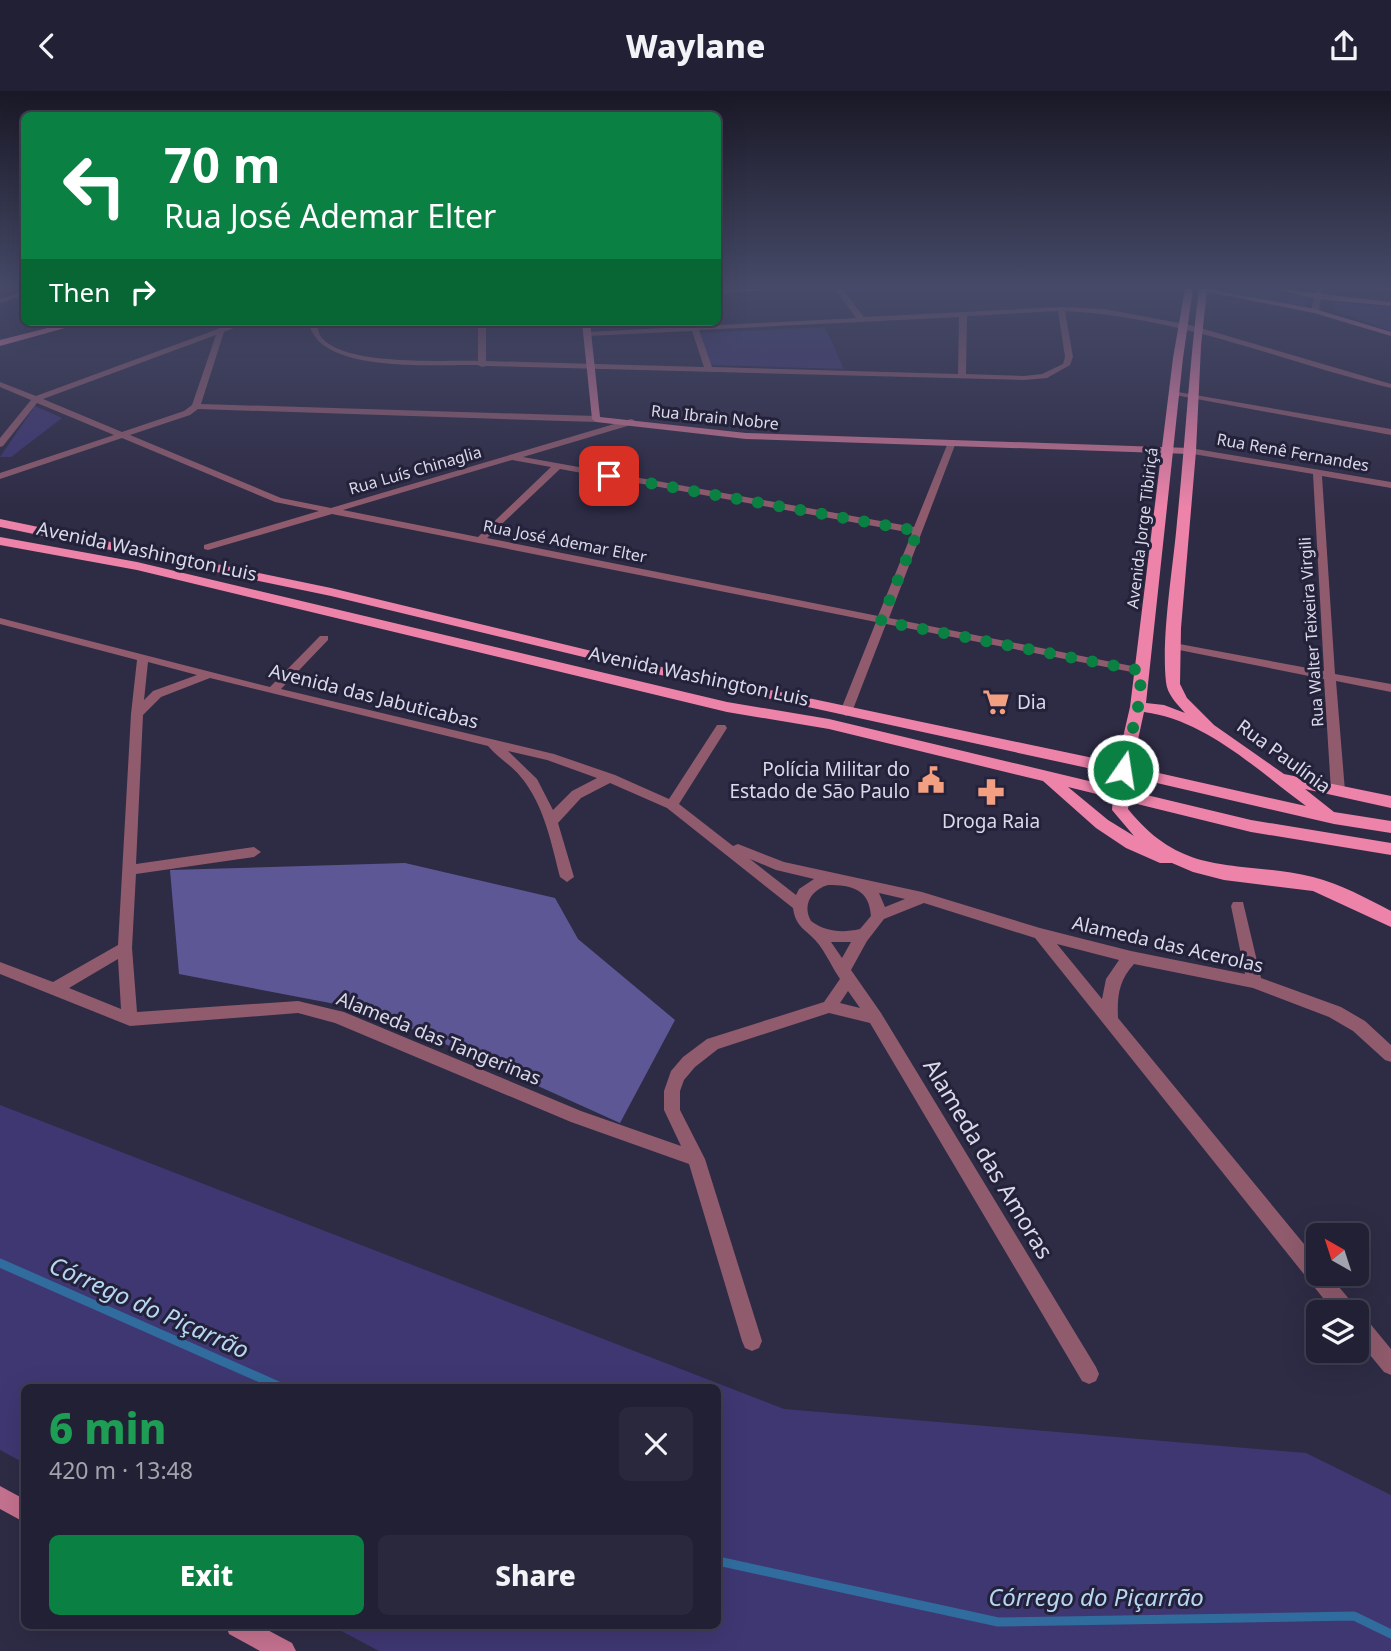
<!DOCTYPE html>
<meta charset="utf-8">
<style>
:root{--surface:#222034;--page:#2a283c;--text:#f1f3f6;--muted:#a2a3ac;--line:#3f3e4f;--accent:#0b8043}
body{margin:0;font-family:"Noto Sans",sans-serif;background:var(--page);color:var(--text);height:100vh;display:flex;flex-direction:column;font-size:26px;white-space:nowrap}
*{box-sizing:border-box;margin:0}
p{font-size:23px;color:var(--muted)}
.icon{flex:none;width:38px;height:38px;fill:none;stroke:currentColor;stroke-width:2;stroke-linecap:round;stroke-linejoin:round}
.map{position:relative;flex:1;overflow:hidden}
.details{position:absolute;left:21px;top:1293px;width:700px;height:245px;display:flex;flex-direction:column;background:var(--surface);border-radius:10px;box-shadow:0 7px 28px #0002,0 0 0 2px var(--line)}
.details>*{flex:none}
.hud{position:absolute;left:21px;top:21px;width:700px;height:214px;border-radius:10px;box-shadow:0 7px 28px #0002,0 0 0 2px var(--line);background:#0b8043;color:#fff;overflow:hidden}
.needle{width:46px;rotate:321deg}
.fabs{position:absolute;left:1306px;top:1132px;display:grid;gap:14px}
.fabs a{display:grid;place-items:center;width:63px;height:63px;border-radius:10px;background:var(--surface);box-shadow:0 7px 28px #0002,0 0 0 2px var(--line);font-size:35px}
.pin{position:absolute;display:grid;place-items:center;width:60px;height:60px;color:#fff;margin:-30px;border-radius:14px;box-shadow:0 4px 10px #0006}
.me{position:absolute;width:77px;margin:-38px;rotate:13deg;stroke-linejoin:round;filter:drop-shadow(0 0 5px #0008)}
.turn{display:flex;align-items:center;gap:24px;height:147px;padding:0 28px;font-size:32px}
.turn .icon{width:91px;height:91px;stroke-width:2.5}
.turn b{display:block;font-size:49px;line-height:60px}
.then{display:flex;align-items:center;height:66px;padding:0 28px;background:#0003;gap:14px;font-size:26px}
.round{display:grid;place-items:center;flex:none;width:74px;height:74px;border-radius:10px;background:var(--page)}
.overview{display:flex;align-items:center;justify-content:space-between;height:119px;padding:0 28px}
h1{font-size:42px;font-weight:800;line-height:52px;color:#1e9e55}
.primary-button{display:flex;gap:14px;margin-top:auto;padding:14px 28px}
.primary-button a{flex:1;height:80px;border-radius:10px;background:var(--accent);color:#fff;font-size:28px;font-weight:800;line-height:80px;text-align:center}
.primary-button a+a{background:var(--page);color:var(--text)}
header{display:flex;justify-content:space-between;align-items:center;height:91px;padding:0 28px;background:var(--surface);font-size:32px;font-weight:800}
.map>svg:first-child{display:block}
.green{fill:#3f3772}
.forest{fill:#5e5796}
.lines{fill:none;stroke-linecap:round;stroke-linejoin:round}
.stream{stroke:#306d9e;stroke-width:9}
.street{fill:#8f5b6d;fill-rule:evenodd}
.secondary{fill:#c4728f;fill-rule:evenodd}
.primary{fill:#ed83a9;fill-rule:evenodd}
.route{stroke:#0b8043;stroke-width:12;stroke-dasharray:0 21.6}
.labels{text-anchor:middle;stroke-width:6;stroke-linejoin:round;paint-order:stroke}
.far-street-label{font-size:16px;fill:#dad9ea;stroke:#24223a}
.street-label{font-size:19px;fill:#dad9ea;stroke:#24223a}
.poi-label{font-size:19px;fill:#dad9ea;stroke:#24223a;text-anchor:start}
.near-street-label{font-size:23px;fill:#dad9ea;stroke:#24223a}
.near-water-label{font-size:24px;font-style:italic;fill:#b6d6f2;stroke:#24223a}
</style>
<header><svg class="icon" aria-label="back" viewBox="0 0 24 24"><path d="M15 5l-7 7 7 7"/></svg>Waylane<svg class="icon" aria-label="share" viewBox="0 0 24 24"><path d="M12 15V3M7 8l5-5 5 5M5 13v7h14v-7"/></svg></header>
<div class="map">
<svg width="1391" height="1560" viewBox="0 0 1391 1560">
<rect width="100%" height="100%" fill="#2e2b45"/>
<g class="green">
<path d="M 1209,198 L 1269,198 L 1308,206 L 1306,216 Z"/>
<path d="M 1333,211 L 1391,216 L 1391,240 L 1333,219 Z"/>
<path d="M 825,236 L 844,278 L 711,274 L 698,242 Z"/>
<path d="M 35,315 L 62,327 L 11,366 L 0,366 Z"/>
<path d="M 0,1014 L 784,1318 L 1306,1362 L 1391,1404 L 1391,1560 L 379,1560 L 332,1535 L 718,1535 L 718,1297 L 24,1297 L 24,1372 L 0,1359 Z"/>
</g>
<path class="forest" d="M 405,772 L 555,807 L 578,848 L 675,929 L 620,1032 L 372,920 L 179,883 L 170,779 Z"/>
<g class="lines">
<g class="stream">
<path d="M 0,1172 L 283,1297"/>
<path d="M 718,1470 L 998,1531 L 1354,1525 L 1391,1543"/>
</g>
<g class="street">
<path d="M 733,198 L 777,198 L 718,203 L 718,199 Z"/>
<path d="M 835,198 L 842,198 L 864,226 L 1061,216 L 1104,218 L 1190,234 L 1391,293 L 1391,297 C 1280,270 1181,226 1065,220 L 1073,266 L 1070,274 L 1047,287 L 1024,289 L 486,275 L 482,276 L 478,274 C 438,273 317,284 309,231 L 317,231 C 318,237 318,242 322,247 C 345,275 442,269 478,270 L 478,231 L 486,231 L 486,270 L 704,276 L 692,240 L 588,245 L 584,243 L 588,241 L 856,227 ZM 1058,220 L 1065,266 L 1063,273 L 1042,283 L 1024,285 L 966,283 L 967,225 ZM 959,226 L 958,283 L 712,276 L 699,239 Z"/>
<path d="M 1316,198 L 1322,198 L 1319,220 L 1315,222 L 1311,220 Z"/>
<path d="M 24,200 L 24,204 L 0,212 L 0,208 Z"/>
<path d="M 220,231 L 228,231 L 226,235 L 237,231 L 248,231 L 224,241 L 201,313 L 596,325 L 600,328 L 596,331 L 198,318 L 190,324 L 130,344 L 281,407 L 331,417 L 631,328 L 634,329 L 634,333 L 523,366 L 914,436 L 947,354 L 954,352 L 955,354 L 889,527 L 1142,577 L 1148,580 L 1142,583 L 886,533 L 852,621 L 846,625 L 840,621 L 876,531 L 332,423 L 208,459 L 204,458 L 204,454 L 319,420 L 275,411 L 122,347 L 0,388 L 0,382 L 114,344 L 37,312 L 3,355 L 0,356 L 0,347 L 31,309 L 0,296 L 0,291 L 36,305 L 218,238 ZM 216,244 L 192,314 L 184,320 L 122,341 L 43,308 ZM 512,369 L 551,376 L 478,446 L 343,419 ZM 560,378 L 912,442 L 878,525 L 487,447 Z"/>
<path d="M 1172,300 L 1391,338 L 1391,344 L 1175,304 L 1172,304 Z"/>
<path d="M 1190,357 L 1391,391 L 1391,397 L 1322,385 L 1335,583 L 1391,593 L 1391,601 L 1336,590 L 1345,700 L 1343,703 L 1338,704 L 1331,700 L 1324,588 L 1174,558 L 1168,555 L 1174,552 L 1324,580 L 1313,383 L 1187,362 L 1186,360 Z"/>
<path d="M 0,527 L 270,596 L 320,545 L 328,545 L 328,549 L 281,598 L 554,663 L 615,684 L 669,708 L 717,634 L 725,634 L 727,637 L 679,713 L 733,755 L 738,753 L 784,771 L 922,801 L 1040,837 L 1131,860 L 1245,883 L 1231,815 L 1233,811 L 1243,811 L 1261,887 L 1341,916 L 1365,930 L 1391,954 L 1391,971 L 1385,969 L 1353,940 L 1329,926 L 1253,897 L 1134,873 C 1119,889 1117,905 1118,927 L 1318,1170 L 1318,1183 L 1328,1183 L 1355,1215 L 1358,1222 L 1363,1224 L 1391,1258 L 1391,1284 L 1384,1281 L 1356,1247 L 1356,1222 L 1335,1222 L 1035,847 L 924,812 L 884,828 L 867,850 L 851,879 L 881,922 L 1096,1276 L 1099,1283 L 1096,1290 L 1089,1293 L 1082,1290 L 870,932 L 829,922 L 718,958 L 695,976 L 684,989 L 680,1000 L 680,1019 L 705,1068 L 762,1250 L 759,1257 L 752,1260 L 745,1257 L 742,1250 L 689,1073 L 571,1031 L 335,932 L 298,922 L 130,935 L 0,883 L 0,871 L 53,891 L 118,854 L 131,623 L 137,569 L 0,533 ZM 148,571 L 197,584 L 153,600 L 144,609 ZM 210,587 L 488,655 C 497,666 511,674 520,685 C 544,713 551,751 560,786 L 567,791 L 574,786 L 558,732 L 581,707 L 610,692 L 667,717 L 793,817 C 795,832 801,836 811,845 C 823,855 831,875 840,888 L 824,911 L 707,948 L 683,966 L 671,980 L 664,1000 L 664,1019 L 681,1055 L 581,1020 L 344,921 L 298,910 L 137,921 L 132,857 L 136,783 L 254,766 L 261,761 L 254,756 L 136,773 L 143,624 L 161,606 ZM 508,660 L 547,669 L 597,687 L 572,700 L 553,719 L 537,688 ZM 750,768 L 776,779 L 814,788 L 799,798 L 796,804 ZM 828,794 C 852,794 869,798 871,825 L 860,838 C 842,842 826,841 811,830 C 802,814 811,799 828,794 ZM 879,802 L 905,808 L 885,816 ZM 831,851 L 851,851 L 842,867 ZM 1057,853 L 1119,869 L 1106,888 L 1102,908 ZM 118,868 L 121,918 L 69,897 ZM 848,900 L 860,917 L 840,912 Z"/>
</g>
<g class="secondary">
<path d="M 1193,198 L 1208,198 L 1315,218 L 1391,241 L 1391,245 L 1314,222 Z"/>
<path d="M 1277,198 L 1391,211 L 1391,215 L 1317,208 Z"/>
<path d="M 582,231 L 590,231 L 600,326 L 746,342 L 1190,357 L 1194,360 L 1190,363 L 746,348 L 596,331 L 592,328 Z"/>
<path d="M 0,1395 L 24,1408 L 24,1431 L 0,1418 Z"/>
<path d="M 226,1535 L 260,1535 L 292,1552 L 296,1560 L 260,1560 L 229,1543 Z"/>
</g>
<g class="primary">
<path d="M 1185,198 L 1193,198 L 1183,267 L 1146,612 L 1164,614 L 1185,622 C 1177,613 1167,603 1166,591 C 1161,545 1173,478 1177,431 C 1185,354 1189,276 1199,198 L 1207,198 L 1201,255 L 1196,360 L 1181,537 L 1180,593 L 1187,607 L 1214,634 L 1284,683 L 1391,705 L 1391,717 L 1305,698 L 1334,721 L 1391,730 L 1391,742 L 1334,733 L 1131,686 L 1130,700 L 1251,729 L 1391,752 L 1391,764 L 1251,741 L 1129,711 L 1128,718 C 1185,789 1238,768 1313,786 C 1341,793 1366,807 1391,820 L 1391,836 L 1313,800 L 1224,789 L 1193,781 L 1172,772 L 1160,772 L 1126,757 L 1096,737 L 1043,690 L 829,638 L 727,621 L 137,479 L 0,454 L 0,446 L 137,471 L 727,611 L 829,628 L 1114,696 L 1115,683 L 633,578 L 331,505 L 0,436 L 0,428 L 331,497 L 633,570 L 1117,672 L 1130,616 L 1173,267 ZM 1144,621 C 1206,629 1257,679 1306,715 L 1132,676 ZM 1068,696 L 1113,707 L 1112,719 L 1134,745 L 1108,729 Z"/>
<path d="M 71,231 L 87,231 L 0,255 L 0,249 Z"/>
</g>
</g>
<linearGradient id="sky" x2="0" y2="1"><stop stop-color="#191826"/><stop offset="0.47" stop-color="#464a68"/><stop offset="1" stop-color="#464a68" stop-opacity="0"/></linearGradient>
<rect width="1391" height="417" fill="url(#sky)"/>
<g class="lines">
<path class="route" d="M 609,385 L 918,440 L 881,530 L 1142,580 L 1138,616 L 1123,679"/>
</g>
<defs>
<symbol id="supermarket-bare" viewBox="-9 -9 18 18"><path d="M-6-5.5h2.5l.6 2H6L4.5 2H-2.5L-4.4-4H-6ZM-1.5 3.2a1.3 1.3 0 1 0 .1 0ZM3 3.2a1.3 1.3 0 1 0 .1 0Z" fill="#f39f82" stroke="#24223a" stroke-width="2.5" paint-order="stroke"/></symbol>
<symbol id="civic-bare" viewBox="-9 -9 18 18"><path d="M-.6-6.5H3V-4.5H.6V-3L4-1V1h2V6H-6V1h2V-1L-.6-3ZM-1.2 2.5V6h2.4V2.5Z" fill="#f39f82" stroke="#24223a" stroke-width="2.5" paint-order="stroke"/></symbol>
<symbol id="pharmacy-bare" viewBox="-9 -9 18 18"><path d="M-2-6h4v4h4v4h-4v4h-4v-4h-4v-4h4Z" fill="#f39f82" stroke="#24223a" stroke-width="2.5" paint-order="stroke"/></symbol>
</defs>
<g fill-rule="evenodd">
<use href="#supermarket-bare" x="977" y="592" width="38" height="38"/>
<use href="#civic-bare" x="912" y="670" width="38" height="38"/>
<use href="#pharmacy-bare" x="972" y="682" width="38" height="38"/>
</g>
<g class="labels">
<g class="far-street-label">
<text transform="translate(715 326) rotate(6)" y="6">Rua Ibrain Nobre</text>
<text transform="translate(1293 361) rotate(10)" y="6">Rua Renê Fernandes</text>
<text transform="translate(415 379) rotate(-16)" y="6">Rua Luís Chinaglia</text>
<text transform="translate(1142 437) rotate(-83)" y="6">Avenida Jorge Tibiriçá</text>
<text transform="translate(565 450) rotate(11)" y="6">Rua José Ademar Elter</text>
<text transform="translate(1311 541) rotate(-94)" y="6">Rua Walter Teixeira Virgili</text>
</g>
<g class="street-label">
<text transform="translate(147 460) rotate(12)" y="7">Avenida Washington Luis</text>
<text transform="translate(699 585) rotate(12)" y="7">Avenida Washington Luis</text>
<text transform="translate(374 605) rotate(14)" y="7">Avenida das Jabuticabas</text>
<text transform="translate(1284 665) rotate(36)" y="7">Rua Paulínia</text>
<text transform="translate(1168 853) rotate(13)" y="7">Alameda das Acerolas</text>
<text transform="translate(439 947) rotate(22)" y="7">Alameda das Tangerinas</text>
</g>
<g class="poi-label">
<text x="1017" y="618">Dia</text>
<text x="910" y="685" text-anchor="end">Polícia Militar do<tspan x="910" dy="22">Estado de São Paulo</tspan></text>
<text x="991" y="737" text-anchor="middle">Droga Raia</text>
</g>
<g class="near-street-label">
<text transform="translate(988 1068) rotate(59)" y="8">Alameda das Amoras</text>
</g>
<g class="near-water-label">
<text transform="translate(149 1217) rotate(24)" y="8">Córrego do Piçarrão</text>
<text x="1096" y="1515">Córrego do Piçarrão</text>
</g>
</g>
</svg>
<div class="fabs">
<a><svg class="needle" viewBox="-14 -14 28 28"><path d="M0-13l5 13h-10z" fill="#e53935"/><path d="M0 13l5-13h-10z" fill="#a2a3ac"/></svg></a>
<a><svg class="icon" aria-label="layers" viewBox="0 0 24 24"><path d="M12 4l9 5-9 5-9-5zM3 14l9 5 9-5"/></svg></a>
</div>
<div class="pin" style="left:609px;top:385px;background:#d93025"><svg class="icon" aria-label="arrive" viewBox="0 0 24 24"><path d="M6 21V4h12l-3 4 3 4H6"/></svg></div>
<svg class="me" style="left:1123px;top:679px" viewBox="-20 -20 40 40"><circle r="17" fill="#0b8043" stroke="#fff" stroke-width="3"/><path d="M0-11L8 9 0 5-8 9z" fill="#fff"/></svg>
<div class="hud">
<div class="turn"><svg class="icon" aria-label="left" viewBox="0 0 24 24"><path d="M17 20v-9H6M10 6l-5 5 5 5"/></svg><div><b>70 m</b>Rua José Ademar Elter</div></div>
<div class="then">Then<svg class="icon" aria-label="right" viewBox="0 0 24 24"><path d="M7 20v-9h11M14 6l5 5-5 5"/></svg></div>
</div>
<section class="details">
<div class="overview"><div><h1>6 min</h1><p>420 m · 13:48</p></div><a class="round"><svg class="icon" aria-label="close" viewBox="0 0 24 24"><path d="M6 6l12 12M18 6L6 18"/></svg></a></div>
<div class="primary-button"><a>Exit</a><a>Share</a></div>
</section>
</div>
